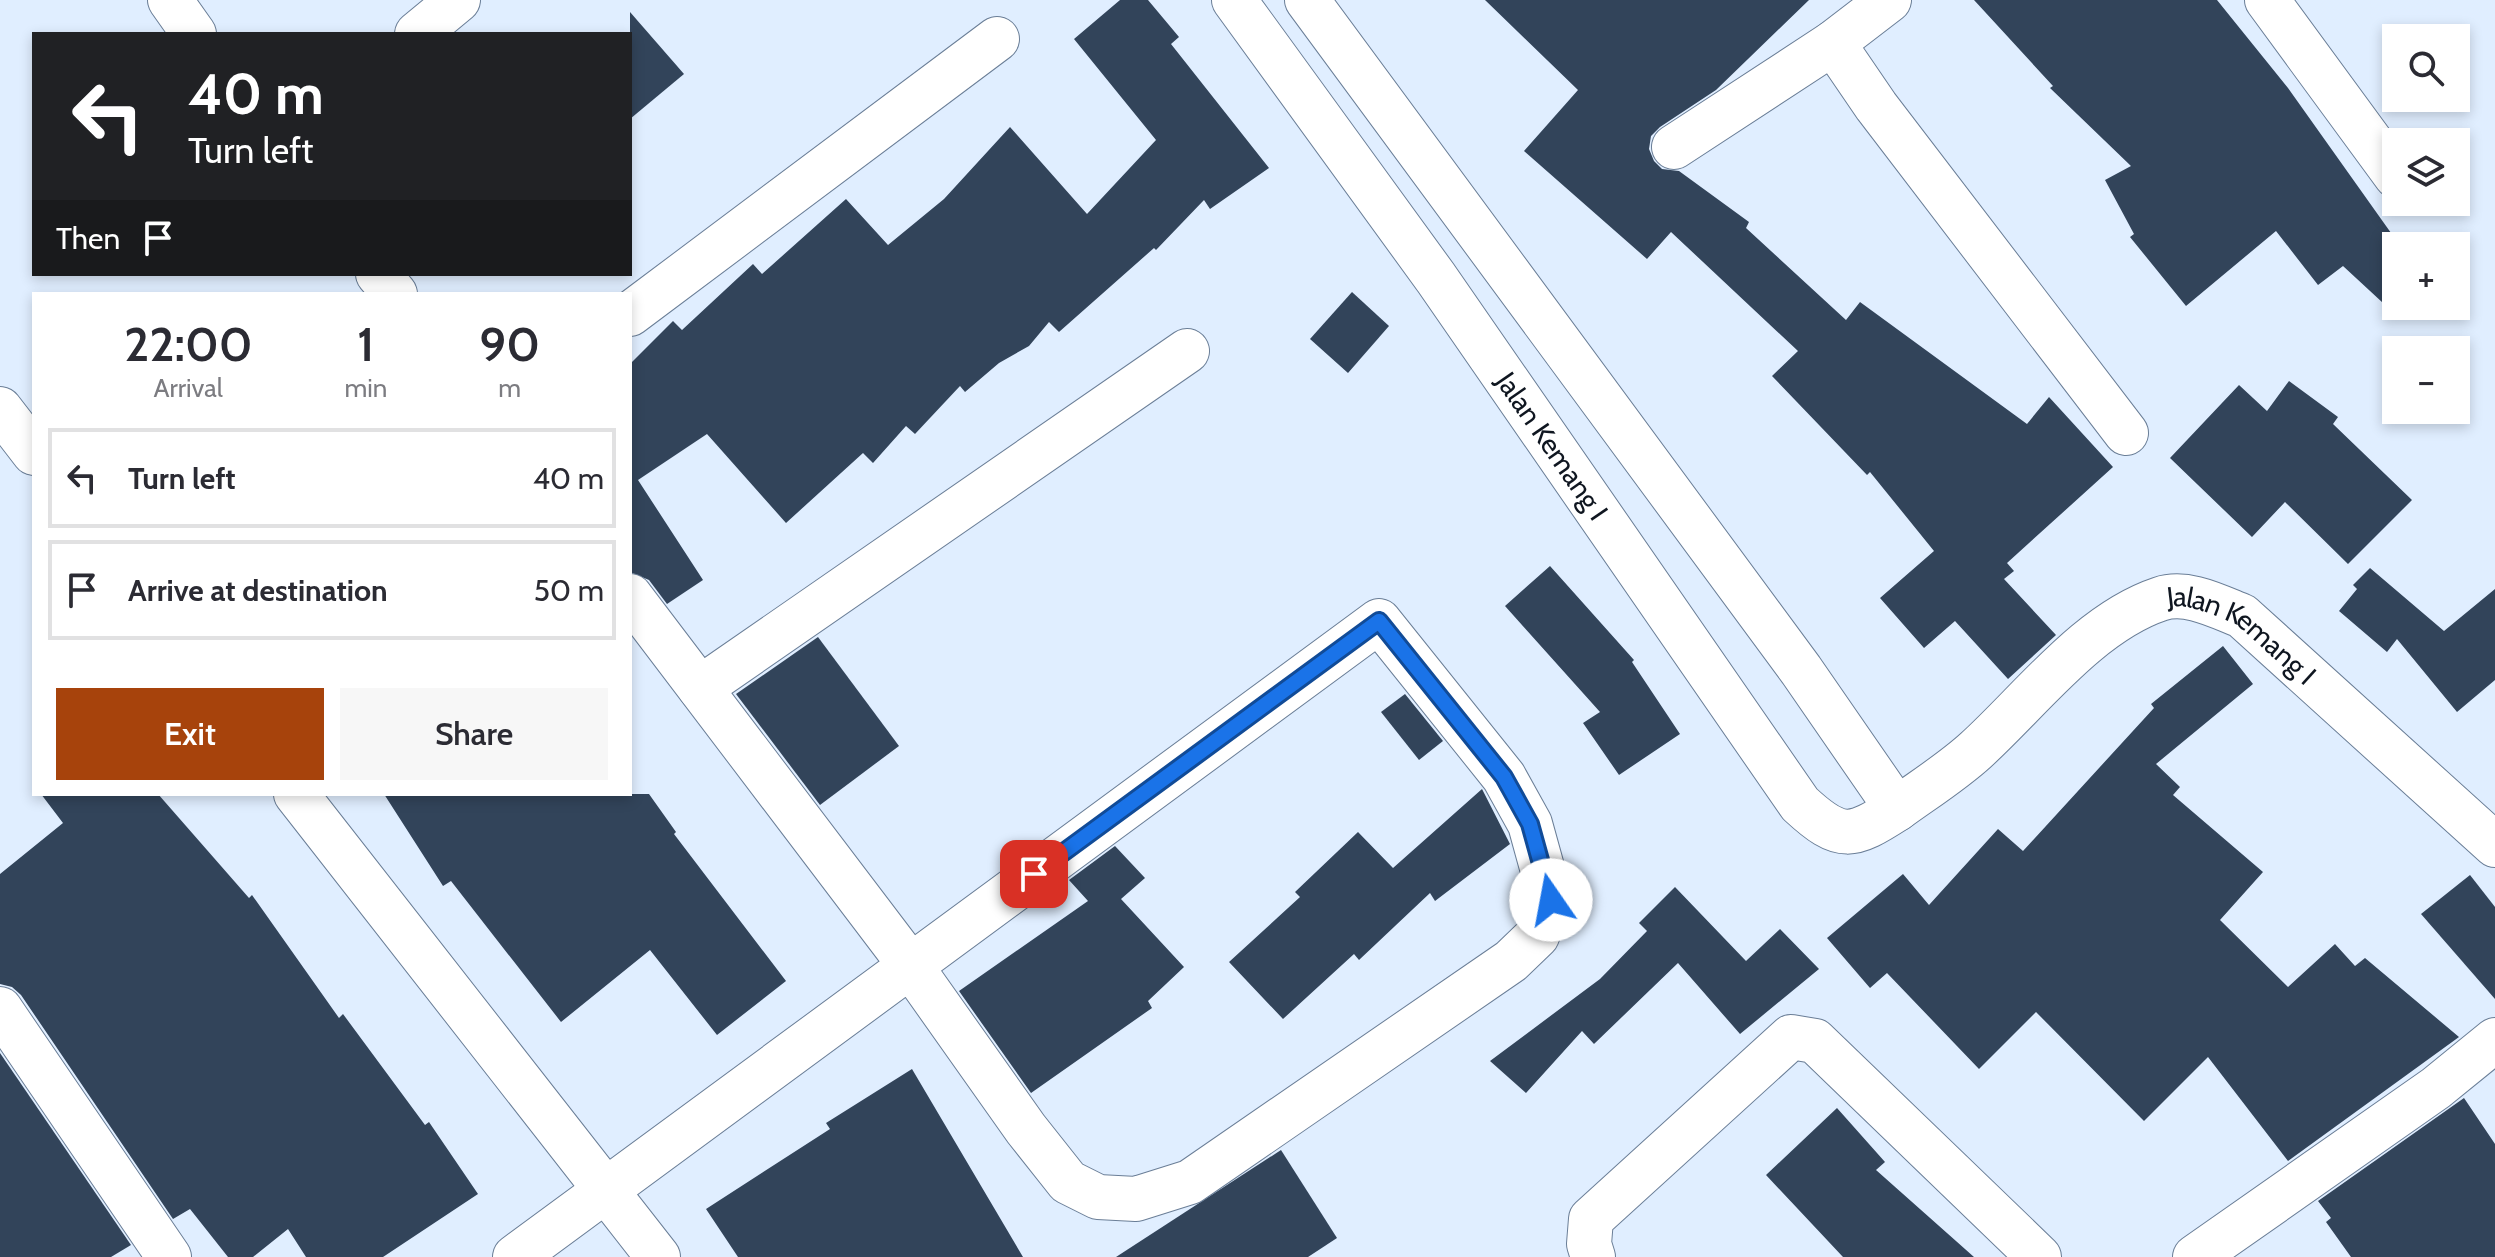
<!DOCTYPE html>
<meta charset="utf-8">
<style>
:root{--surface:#fff;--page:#f7f7f7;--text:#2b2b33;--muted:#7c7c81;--line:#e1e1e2;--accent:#a7430c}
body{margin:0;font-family:Cabin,sans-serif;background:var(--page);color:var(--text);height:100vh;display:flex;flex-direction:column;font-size:30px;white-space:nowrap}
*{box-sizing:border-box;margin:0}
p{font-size:26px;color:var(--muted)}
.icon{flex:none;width:44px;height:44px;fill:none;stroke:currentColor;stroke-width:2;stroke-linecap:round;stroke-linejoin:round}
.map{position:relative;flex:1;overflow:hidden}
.sheet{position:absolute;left:32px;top:292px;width:600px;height:504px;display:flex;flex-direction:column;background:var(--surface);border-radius:0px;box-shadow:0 4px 12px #0003}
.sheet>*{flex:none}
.hud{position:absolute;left:32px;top:32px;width:600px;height:244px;border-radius:0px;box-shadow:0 4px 12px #0003;background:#202124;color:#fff;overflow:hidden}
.tools{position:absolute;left:2382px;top:24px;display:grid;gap:16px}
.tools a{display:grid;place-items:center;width:88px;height:88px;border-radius:0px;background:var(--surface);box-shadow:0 4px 12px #0003;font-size:40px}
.pin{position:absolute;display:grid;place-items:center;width:68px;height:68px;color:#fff;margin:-34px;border-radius:16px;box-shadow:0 4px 12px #0006}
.me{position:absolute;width:88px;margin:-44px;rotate:348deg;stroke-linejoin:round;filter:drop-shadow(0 0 6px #0008)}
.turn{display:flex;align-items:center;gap:28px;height:168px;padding:0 24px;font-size:36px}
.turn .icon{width:104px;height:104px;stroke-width:2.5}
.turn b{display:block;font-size:56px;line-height:68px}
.then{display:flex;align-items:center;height:76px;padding:0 24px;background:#0003;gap:16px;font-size:30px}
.eta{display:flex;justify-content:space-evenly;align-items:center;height:136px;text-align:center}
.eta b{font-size:48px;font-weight:600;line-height:56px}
.cta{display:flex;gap:16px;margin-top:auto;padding:16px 24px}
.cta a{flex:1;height:92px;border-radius:0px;background:var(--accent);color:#fff;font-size:32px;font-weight:600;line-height:92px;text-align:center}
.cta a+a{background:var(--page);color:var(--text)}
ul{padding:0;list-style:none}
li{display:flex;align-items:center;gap:24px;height:100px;margin:0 16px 12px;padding:0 8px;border:4px solid var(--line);border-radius:0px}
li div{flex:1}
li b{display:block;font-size:30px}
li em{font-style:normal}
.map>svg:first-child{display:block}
.building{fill:#32445a}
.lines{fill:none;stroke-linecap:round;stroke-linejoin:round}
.street-casing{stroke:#6a7e97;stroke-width:46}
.secondary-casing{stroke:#6a7e97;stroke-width:46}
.street{stroke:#fff;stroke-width:44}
.secondary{stroke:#fff;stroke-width:44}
.route-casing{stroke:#114b97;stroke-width:20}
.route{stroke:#1a73e8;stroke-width:14}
.labels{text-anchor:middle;stroke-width:8;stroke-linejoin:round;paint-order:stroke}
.street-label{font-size:28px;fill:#0f1620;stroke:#f9f9f9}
</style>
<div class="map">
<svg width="2495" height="1257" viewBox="0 0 2495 1257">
<rect width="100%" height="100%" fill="#e0eeff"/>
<g class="building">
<path d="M 1120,0 L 1148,0 L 1179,37 L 1171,44 L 1269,168 L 1210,209 L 1204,200 L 1156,250 L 1154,248 L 1059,332 L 1049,322 L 1029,346 L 999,363 L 965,392 L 960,386 L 915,434 L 906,426 L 873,463 L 863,453 L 786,523 L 707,434 L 638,480 L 703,580 L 667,604 L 649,580 L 630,572 L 630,364 L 673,321 L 682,330 L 753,264 L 762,274 L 846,199 L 888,245 L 944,199 L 1010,127 L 1087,214 L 1156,140 L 1074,39 Z"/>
<path d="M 1485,0 L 1809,0 L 1716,90 L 1660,127 L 1651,136 L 1649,149 L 1654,161 L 1662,169 L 1679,171 L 1749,222 L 1746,228 L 1846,320 L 1860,302 L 2027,424 L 2049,397 L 2113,467 L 2007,563 L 2014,571 L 2004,579 L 2056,635 L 2008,679 L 1955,621 L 1924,648 L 1880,598 L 1934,551 L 1870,472 L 1867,475 L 1772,376 L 1798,351 L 1671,232 L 1647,259 L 1524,151 L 1578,90 Z"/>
<path d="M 1974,0 L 2217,0 L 2288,88 L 2396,240 L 2396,315 L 2343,266 L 2318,285 L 2276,231 L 2186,306 L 2130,237 L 2134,234 L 2105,180 L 2131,166 L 2050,88 L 2053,86 Z"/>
<path d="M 630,12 L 684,74 L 630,119 Z"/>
<path d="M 1352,292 L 1389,326 L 1348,373 L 1310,339 Z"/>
<path d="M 2289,381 L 2338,417 L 2333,424 L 2412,500 L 2348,564 L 2285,502 L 2252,537 L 2170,458 L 2239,385 L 2267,411 Z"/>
<path d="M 1550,566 L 1634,660 L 1632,662 L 1680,734 L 1619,775 L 1583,723 L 1600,712 L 1505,606 Z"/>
<path d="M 2370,568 L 2444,631 L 2495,589 L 2495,680 L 2457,712 L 2397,639 L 2387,652 L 2339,611 L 2357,589 L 2353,585 Z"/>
<path d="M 818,637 L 899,746 L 820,805 L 736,694 Z"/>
<path d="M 2223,646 L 2253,684 L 2156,764 L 2180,787 L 2173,795 L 2263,872 L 2220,920 L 2288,987 L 2335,944 L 2355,966 L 2365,958 L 2459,1037 L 2288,1161 L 2208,1057 L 2144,1121 L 2036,1012 L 1979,1069 L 1887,973 L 1870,988 L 1827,938 L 1903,874 L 1929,905 L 1998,829 L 2023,851 L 2154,708 L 2151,704 Z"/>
<path d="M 1405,694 L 1443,741 L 1419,760 L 1381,712 Z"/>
<path d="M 1482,789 L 1510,844 L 1435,901 L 1430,893 L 1359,960 L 1354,954 L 1283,1019 L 1229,962 L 1300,897 L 1295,892 L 1358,832 L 1393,868 Z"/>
<path d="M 41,794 L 158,794 L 249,898 L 252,895 L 339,1018 L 343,1014 L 425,1125 L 429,1122 L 478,1194 L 383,1257 L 306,1257 L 288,1229 L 253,1257 L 228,1257 L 190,1209 L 173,1219 L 21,995 L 12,987 L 0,984 L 0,874 L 63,823 Z"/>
<path d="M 384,794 L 649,794 L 676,832 L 674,834 L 786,981 L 717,1035 L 650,950 L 561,1022 L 451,881 L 443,886 Z"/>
<path d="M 1115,846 L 1145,878 L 1121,899 L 1184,967 L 1148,1001 L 1152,1008 L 1031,1093 L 959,991 L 1088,901 L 1069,880 Z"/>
<path d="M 2470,875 L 2495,907 L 2495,999 L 2421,914 Z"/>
<path d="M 1675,887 L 1746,961 L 1780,929 L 1819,969 L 1740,1034 L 1678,963 L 1594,1044 L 1582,1031 L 1526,1093 L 1490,1061 L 1600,979 L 1647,931 L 1639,923 Z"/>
<path d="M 0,1053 L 131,1245 L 111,1257 L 0,1257 Z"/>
<path d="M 912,1069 L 1023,1257 L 738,1257 L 706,1209 L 830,1129 L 826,1123 Z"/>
<path d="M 2464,1098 L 2495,1144 L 2495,1257 L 2351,1257 L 2326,1222 L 2331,1218 L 2318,1201 Z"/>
<path d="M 1837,1108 L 1885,1162 L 1876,1170 L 1974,1257 L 1843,1257 L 1766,1175 Z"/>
<path d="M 1281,1150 L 1337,1238 L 1308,1257 L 1116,1257 Z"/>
</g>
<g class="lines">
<defs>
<g id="street">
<path d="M 170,0 L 194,34"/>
<path d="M 2267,0 L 2396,176"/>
<path d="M 417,34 L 458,0"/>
<path d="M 1833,43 L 1876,106 L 2126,433"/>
<path d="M 1674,147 L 1833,43 L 1889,0"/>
<path d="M 378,274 L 395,294"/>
<path d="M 630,314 L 997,39"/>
<path d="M 0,409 L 34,453"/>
<path d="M 700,688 L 1187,351"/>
<path d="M 296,794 L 658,1257"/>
<path id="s1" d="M 1897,809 C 1923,790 1952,772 1976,750 C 2030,701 2088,623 2160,599 C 2187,590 2217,606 2242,616 L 2495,845"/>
<path d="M 0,1009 L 169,1257"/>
<path d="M 515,1257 L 1379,621 L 1504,777 L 1530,824 L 1551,900 L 1537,936 L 1511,961 L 1190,1182 L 1136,1199 L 1098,1197 L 1068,1182 L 1026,1129 L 910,965 L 630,596"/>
<path d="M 1593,1257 L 1589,1244 L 1591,1219 L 1791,1037 L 1815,1041 L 2039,1257"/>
<path d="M 2195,1257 L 2436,1088 L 2495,1040"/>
</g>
<g id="secondary">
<path id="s2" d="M 1234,0 L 1436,278 L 1800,804 C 1841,842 1852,838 1897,809 L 1801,670 L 1307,0"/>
</g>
</defs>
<use href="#street" class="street-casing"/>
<use href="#secondary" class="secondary-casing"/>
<use href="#street" class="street"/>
<use href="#secondary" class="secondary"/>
</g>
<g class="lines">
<defs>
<path id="route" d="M 1034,874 L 1379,621 L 1504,777 L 1530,824 L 1551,900"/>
</defs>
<use href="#route" class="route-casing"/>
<use href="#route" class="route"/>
</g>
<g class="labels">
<g class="street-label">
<text dy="10" stroke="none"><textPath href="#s2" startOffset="548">Jalan Kemang I</textPath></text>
<text dy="10" stroke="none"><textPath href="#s1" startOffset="432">Jalan Kemang I</textPath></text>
</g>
</g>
</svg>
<div class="tools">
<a><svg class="icon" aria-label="search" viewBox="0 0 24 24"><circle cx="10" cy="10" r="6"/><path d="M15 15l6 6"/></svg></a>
<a><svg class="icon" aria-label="layers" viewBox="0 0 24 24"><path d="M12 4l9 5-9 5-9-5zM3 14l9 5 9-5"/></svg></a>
<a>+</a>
<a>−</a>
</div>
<div class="pin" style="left:1034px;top:874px;background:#d93025"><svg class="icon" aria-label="arrive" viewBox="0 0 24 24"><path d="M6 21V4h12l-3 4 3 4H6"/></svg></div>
<svg class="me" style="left:1551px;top:900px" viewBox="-20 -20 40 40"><circle r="19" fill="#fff"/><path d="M0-13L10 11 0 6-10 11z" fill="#1a73e8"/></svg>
<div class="hud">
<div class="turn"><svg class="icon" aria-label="left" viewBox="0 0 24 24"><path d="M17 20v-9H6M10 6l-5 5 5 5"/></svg><div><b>40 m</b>Turn left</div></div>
<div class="then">Then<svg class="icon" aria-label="arrive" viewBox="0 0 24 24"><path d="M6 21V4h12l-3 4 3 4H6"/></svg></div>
</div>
<section class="sheet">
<div class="eta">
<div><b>22:00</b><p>Arrival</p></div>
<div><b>1</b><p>min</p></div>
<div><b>90</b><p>m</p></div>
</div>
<ul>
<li><svg class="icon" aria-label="left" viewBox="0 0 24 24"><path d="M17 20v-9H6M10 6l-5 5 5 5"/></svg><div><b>Turn left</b></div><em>40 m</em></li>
<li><svg class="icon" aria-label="arrive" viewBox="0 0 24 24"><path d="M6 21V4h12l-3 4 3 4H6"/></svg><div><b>Arrive at destination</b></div><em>50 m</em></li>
</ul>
<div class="cta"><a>Exit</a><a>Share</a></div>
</section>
</div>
